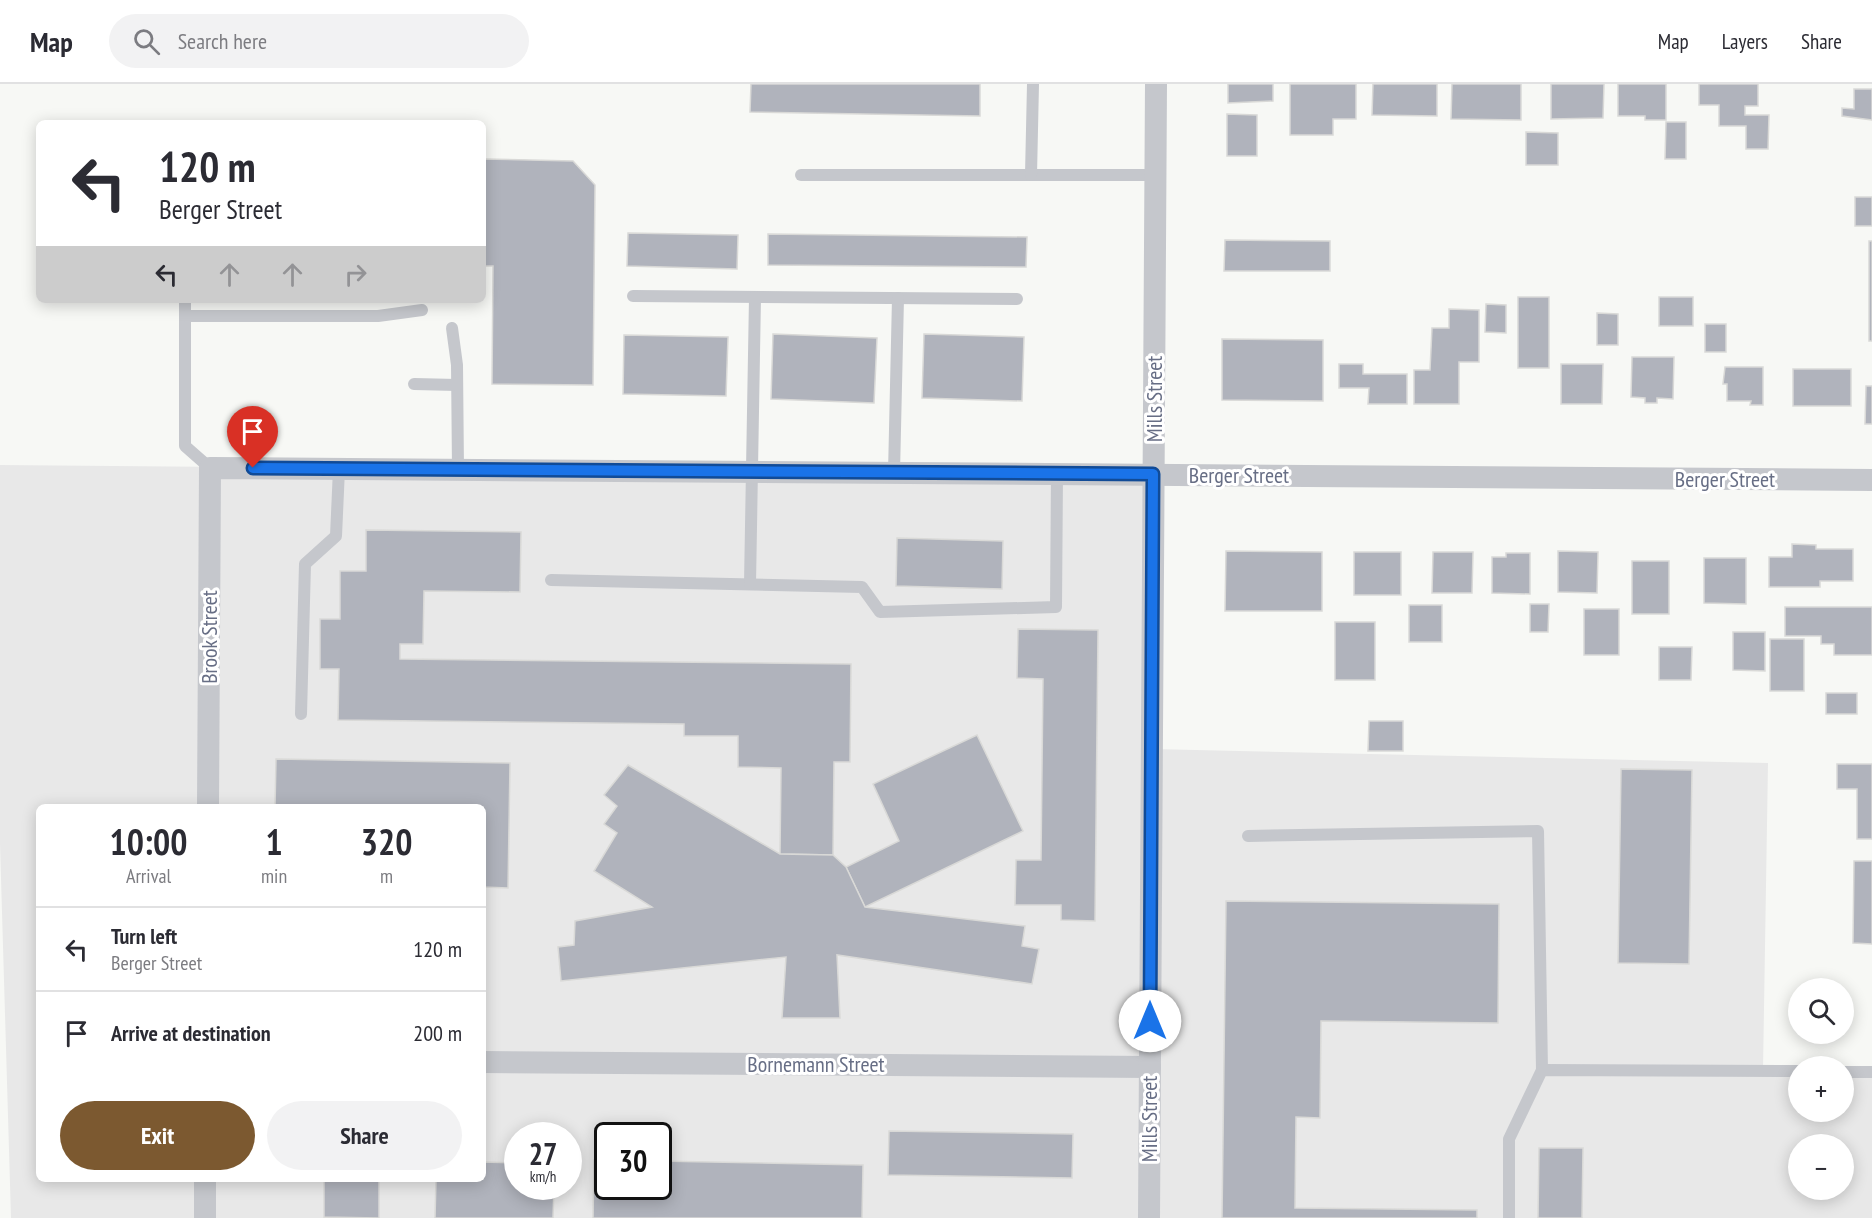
<!DOCTYPE html>
<meta charset="utf-8">
<style>
:root{--surface:#fff;--page:#f2f2f3;--text:#2b2b33;--muted:#7c7c81;--line:#e1e1e2;--accent:#7c5930}
body{margin:0;font-family:"PT Sans Narrow",sans-serif;background:var(--page);color:var(--text);height:100vh;display:flex;flex-direction:column;font-size:22px;white-space:nowrap}
*{box-sizing:border-box;margin:0}
p{font-size:20px;color:var(--muted)}
.icon{flex:none;width:33px;height:33px;fill:none;stroke:currentColor;stroke-width:2;stroke-linecap:round;stroke-linejoin:round}
.map{position:relative;flex:1;overflow:hidden}
.drawer{position:absolute;left:36px;top:720px;width:450px;height:378px;display:flex;flex-direction:column;background:var(--surface);border-radius:9px;box-shadow:0 3px 15px #0003}
.drawer>*{flex:none}
.hud{position:absolute;left:36px;top:36px;width:450px;height:183px;border-radius:9px;box-shadow:0 3px 15px #0003;background:#fff;color:var(--text);overflow:hidden}
.tools{position:absolute;left:1788px;top:894px;display:grid;gap:12px}
.tools a{display:grid;place-items:center;width:66px;height:66px;border-radius:50%;background:var(--surface);box-shadow:0 3px 15px #0003;font-size:30px}
.speed{position:absolute;left:504px;top:1038px;display:flex;gap:12px;font-size:30px;font-weight:700;text-align:center}
.speed>*{display:grid;place-content:center;width:78px;height:78px;border-radius:50%;background:var(--surface);box-shadow:0 3px 15px #0003;line-height:1}
.speed small{font-size:15px;font-weight:400}
.speed .limit{border:3px solid #111;border-radius:9px;background:#fff;color:#111}
.pin{position:absolute;display:grid;place-items:center;width:51px;height:51px;color:#fff;margin:-62px -26px;border-radius:50% 50% 50% 0;rotate:-45deg;box-shadow:0 0 6px #0007}
.pin .icon{rotate:45deg}
.me{position:absolute;width:66px;margin:-33px;rotate:0deg;stroke-linejoin:round;filter:drop-shadow(0 0 4px #0008)}
.turn{display:flex;align-items:center;gap:21px;height:126px;padding:0 24px;font-size:27px}
.turn .icon{width:78px;height:78px;stroke-width:2.5}
.turn b{display:block;font-size:42px;line-height:51px}
.lanes{display:flex;align-items:center;height:57px;padding:0 24px;background:#0003;justify-content:center;gap:30px;direction:ltr}
.lanes .off{opacity:.35}
.eta{display:flex;justify-content:space-evenly;align-items:center;height:102px;text-align:center}
.eta b{font-size:36px;font-weight:600;line-height:42px}
.primary-button{display:flex;gap:12px;margin-top:auto;padding:12px 24px}
.primary-button a{flex:1;height:69px;border-radius:36px;background:var(--accent);color:#fff;font-size:24px;font-weight:600;line-height:69px;text-align:center}
.primary-button a+a{background:var(--page);color:var(--text)}
ul{padding:0;list-style:none}
li{display:flex;align-items:center;gap:18px;height:84px;padding:0 24px;border-top:2px solid var(--line)}
li div{flex:1}
li b{display:block;font-size:22px}
li em{font-style:normal}
header{display:flex;align-items:center;gap:36px;box-sizing:border-box;height:84px;padding:0 30px;background:var(--surface);border-bottom:2px solid var(--line)}
header strong{font-size:28px}
nav{display:flex;gap:33px;margin-inline-start:auto;font-size:21px}
.search{width:420px;height:54px;background:var(--page);display:flex;align-items:center;gap:15px;box-sizing:border-box;padding:0 21px;border-radius:33px;color:var(--muted);font-size:22px}
.map>svg:first-child{display:block}
.built{fill:#e8e8e8;fill-rule:evenodd}
.building{fill:#b0b3bc;stroke:#d9d9d7;stroke-width:1.5}
.lines{fill:none;stroke-linecap:round;stroke-linejoin:round}
.lane{stroke:#c5c7cc;stroke-width:12}
.street{stroke:#c5c7cc;stroke-width:22}
.route-casing{stroke:#114b97;stroke-width:15}
.route{stroke:#1a73e8;stroke-width:10}
.labels{text-anchor:middle;stroke-width:6;stroke-linejoin:round;paint-order:stroke}
.street-label{font-size:22px;fill:#676e85;stroke:#fff}
</style>
<header>
<strong>Map</strong>
<div class="search"><svg class="icon" aria-label="search" viewBox="0 0 24 24"><circle cx="10" cy="10" r="6"/><path d="M15 15l6 6"/></svg>Search here</div>
<nav><a>Map</a><a>Layers</a><a>Share</a></nav>
</header>
<div class="map">
<svg width="1872" height="1134" viewBox="0 0 1872 1134">
<rect width="100%" height="100%" fill="#f7f8f5"/>
<path class="built" d="M 0,381 L 1153,391 L 1152,665 L 1768,679 L 1763,986 L 1798,987 L 1798,1028 L 1844,1028 L 1844,988 L 1872,988 L 1872,1134 L 11,1134 L 0,760 ZM 39,723 L 483,723 L 483,1095 L 39,1095 ZM 518,1052 L 568,1052 L 568,1102 L 518,1102 ZM 608,1052 L 658,1052 L 658,1102 L 608,1102 ZM 1798,1060 L 1844,1060 L 1844,1106 L 1798,1106 Z"/>
<g class="building">
<path d="M 751,0 L 980,0 L 980,32 L 750,28 Z"/>
<path d="M 1228,0 L 1273,0 L 1273,17 L 1228,19 Z"/>
<path d="M 1290,0 L 1356,0 L 1356,35 L 1333,35 L 1333,51 L 1290,51 Z"/>
<path d="M 1373,0 L 1437,0 L 1437,32 L 1372,31 Z"/>
<path d="M 1452,0 L 1521,0 L 1521,36 L 1451,35 Z"/>
<path d="M 1551,0 L 1604,0 L 1603,34 L 1551,35 Z"/>
<path d="M 1618,0 L 1666,0 L 1666,36 L 1645,36 L 1645,32 L 1618,32 Z"/>
<path d="M 1699,0 L 1758,0 L 1758,22 L 1745,22 L 1745,31 L 1769,31 L 1768,65 L 1746,65 L 1746,42 L 1719,42 L 1719,21 L 1699,21 Z"/>
<path d="M 1854,5 L 1872,5 L 1872,36 L 1842,32 L 1842,24 L 1854,25 Z"/>
<path d="M 1227,30 L 1257,31 L 1257,72 L 1227,72 Z"/>
<path d="M 1666,38 L 1686,38 L 1686,75 L 1665,75 Z"/>
<path d="M 1526,48 L 1558,49 L 1558,81 L 1526,81 Z"/>
<path d="M 483,75 L 573,77 L 595,101 L 593,301 L 492,300 L 493,182 L 483,182 Z"/>
<rect x="1855" y="113" width="17" height="29"/>
<path d="M 628,149 L 738,151 L 737,185 L 627,182 Z"/>
<path d="M 768,150 L 1027,153 L 1026,183 L 768,181 Z"/>
<path d="M 1225,156 L 1330,157 L 1330,187 L 1224,187 Z"/>
<rect x="1869" y="157" width="3" height="100"/>
<rect x="1518" y="213" width="31" height="71"/>
<rect x="1659" y="213" width="34" height="29"/>
<path d="M 1486,220 L 1506,221 L 1506,249 L 1485,248 Z"/>
<path d="M 1449,225 L 1479,226 L 1479,278 L 1459,278 L 1459,320 L 1414,320 L 1414,286 L 1430,286 L 1432,244 L 1449,244 Z"/>
<path d="M 1597,229 L 1618,230 L 1618,261 L 1597,261 Z"/>
<rect x="1705" y="240" width="21" height="28"/>
<path d="M 773,250 L 877,254 L 874,319 L 771,315 Z"/>
<path d="M 924,250 L 1024,253 L 1022,317 L 922,314 Z"/>
<path d="M 624,251 L 728,253 L 726,312 L 623,310 Z"/>
<path d="M 1222,255 L 1323,256 L 1323,317 L 1222,316 Z"/>
<path d="M 1632,273 L 1674,273 L 1673,315 L 1657,314 L 1657,319 L 1645,319 L 1645,314 L 1631,313 Z"/>
<path d="M 1339,280 L 1363,280 L 1363,290 L 1407,290 L 1407,320 L 1368,320 L 1369,304 L 1339,304 Z"/>
<path d="M 1561,280 L 1603,280 L 1602,320 L 1561,320 Z"/>
<path d="M 1725,283 L 1763,283 L 1763,321 L 1750,321 L 1751,317 L 1727,317 L 1727,300 L 1723,300 Z"/>
<rect x="1793" y="285" width="58" height="37"/>
<path d="M 1866,302 L 1872,302 L 1872,340 L 1865,340 Z"/>
<path d="M 366,446 L 521,448 L 520,508 L 424,507 L 423,560 L 400,560 L 400,575 L 851,580 L 850,678 L 834,678 L 833,771 L 780,770 L 781,684 L 738,683 L 738,652 L 684,652 L 684,640 L 338,636 L 339,585 L 320,585 L 320,535 L 340,535 L 340,487 L 366,487 Z"/>
<path d="M 897,454 L 1003,457 L 1002,505 L 896,502 Z"/>
<path d="M 1792,460 L 1816,461 L 1816,465 L 1853,465 L 1853,497 L 1820,497 L 1820,503 L 1769,503 L 1769,473 L 1792,473 Z"/>
<path d="M 1226,467 L 1322,468 L 1322,527 L 1225,527 Z"/>
<path d="M 1558,467 L 1598,468 L 1597,509 L 1558,508 Z"/>
<rect x="1354" y="468" width="47" height="43"/>
<path d="M 1433,468 L 1473,468 L 1472,509 L 1432,509 Z"/>
<path d="M 1506,469 L 1530,469 L 1530,510 L 1492,509 L 1492,473 L 1506,473 Z"/>
<path d="M 1704,474 L 1746,474 L 1746,520 L 1704,519 Z"/>
<rect x="1632" y="477" width="37" height="53"/>
<path d="M 1530,520 L 1549,520 L 1548,548 L 1530,548 Z"/>
<rect x="1409" y="521" width="33" height="37"/>
<path d="M 1785,523 L 1872,523 L 1872,571 L 1834,571 L 1834,560 L 1821,560 L 1821,552 L 1785,552 Z"/>
<rect x="1584" y="525" width="35" height="46"/>
<rect x="1335" y="538" width="40" height="58"/>
<path d="M 1018,545 L 1098,546 L 1095,837 L 1061,836 L 1061,821 L 1015,821 L 1016,776 L 1041,776 L 1043,595 L 1017,594 Z"/>
<path d="M 1733,548 L 1765,548 L 1765,587 L 1733,586 Z"/>
<rect x="1770" y="555" width="34" height="52"/>
<path d="M 1659,563 L 1692,563 L 1691,596 L 1659,596 Z"/>
<rect x="1826" y="609" width="31" height="21"/>
<path d="M 1369,637 L 1403,637 L 1403,667 L 1368,667 Z"/>
<path d="M 977,651 L 1023,747 L 865,823 L 846,783 L 899,757 L 873,700 Z"/>
<path d="M 276,675 L 510,679 L 508,804 L 483,803 L 483,723 L 275,723 Z"/>
<path d="M 1837,680 L 1872,680 L 1872,755 L 1857,755 L 1857,705 L 1837,705 Z"/>
<path d="M 628,681 L 780,770 L 833,771 L 846,783 L 865,823 L 1025,842 L 1022,862 L 1039,865 L 1032,900 L 837,871 L 840,934 L 782,934 L 786,873 L 561,897 L 558,863 L 574,861 L 575,837 L 652,823 L 594,787 L 617,749 L 604,740 L 617,722 L 604,711 Z"/>
<path d="M 1621,685 L 1692,686 L 1689,880 L 1618,879 Z"/>
<path d="M 1854,777 L 1872,777 L 1872,860 L 1853,859 Z"/>
<path d="M 1226,817 L 1499,820 L 1498,939 L 1321,937 L 1320,1034 L 1296,1033 L 1295,1124 L 1477,1126 L 1477,1134 L 1222,1134 Z"/>
<path d="M 889,1047 L 1073,1050 L 1072,1094 L 888,1091 Z"/>
<path d="M 1539,1064 L 1583,1064 L 1582,1134 L 1538,1134 Z"/>
<path d="M 594,1076 L 608,1076 L 608,1102 L 658,1102 L 658,1077 L 863,1081 L 862,1134 L 593,1134 Z"/>
<path d="M 483,1078 L 518,1079 L 518,1102 L 554,1102 L 553,1134 L 435,1134 L 436,1095 L 483,1095 Z"/>
<path d="M 324,1095 L 379,1095 L 379,1134 L 324,1133 Z"/>
</g>
<g class="lines">
<g class="lane">
<path d="M 801,91 L 1155,91"/>
<path d="M 1031,91 L 1033,0"/>
<path d="M 633,212 L 1017,215"/>
<path d="M 185,216 L 185,362 L 210,384"/>
<path d="M 185,232 L 378,232 L 422,226"/>
<path d="M 452,244 L 457,281 L 458,386"/>
<path d="M 414,300 L 457,301"/>
<path d="M 894,389 L 898,214"/>
<path d="M 551,496 L 862,503 L 880,528 L 1056,523 L 1057,390"/>
<path d="M 750,500 L 755,213"/>
<path d="M 301,630 L 305,480 L 336,452 L 339,385"/>
<path d="M 1248,752 L 1538,747 L 1542,986"/>
<path d="M 1844,988 L 1872,988"/>
<path d="M 1509,1134 L 1509,1055 L 1542,986 L 1798,987"/>
</g>
<g class="street">
<path d="M 208,723 L 210,384 L 1872,396"/>
<path d="M 483,978 L 1150,983"/>
<path d="M 205,1134 L 205,1095"/>
<path d="M 1149,1134 L 1156,0"/>
</g>
</g>
<g class="lines">
<defs>
<path id="route" d="M 253,384 L 1153,390 L 1150,937"/>
</defs>
<use href="#route" class="route-casing"/>
<use href="#route" class="route"/>
</g>
<g class="labels">
<g class="street-label">
<text transform="translate(1154 315) rotate(-90)" y="8">Mills Street</text>
<text x="1239" y="399">Berger Street</text>
<text x="1725" y="403">Berger Street</text>
<text transform="translate(209 553) rotate(-90)" y="8">Brook Street</text>
<text x="816" y="988">Bornemann Street</text>
<text transform="translate(1149 1035) rotate(-90)" y="8">Mills Street</text>
</g>
</g>
</svg>
<div class="tools">
<a><svg class="icon" aria-label="search" viewBox="0 0 24 24"><circle cx="10" cy="10" r="6"/><path d="M15 15l6 6"/></svg></a>
<a>+</a>
<a>−</a>
</div>
<div class="speed"><div>27<small>km/h</small></div><div class="limit">30</div></div>
<div class="pin" style="left:253px;top:384px;background:#d93025"><svg class="icon" aria-label="arrive" viewBox="0 0 24 24"><path d="M6 21V4h12l-3 4 3 4H6"/></svg></div>
<svg class="me" style="left:1150px;top:937px" viewBox="-20 -20 40 40"><circle r="19" fill="#fff"/><path d="M0-13L10 11 0 6-10 11z" fill="#1a73e8"/></svg>
<div class="hud">
<div class="turn"><svg class="icon" aria-label="left" viewBox="0 0 24 24"><path d="M17 20v-9H6M10 6l-5 5 5 5"/></svg><div><b>120 m</b>Berger Street</div></div>
<div class="lanes"><svg class="icon" aria-label="left" viewBox="0 0 24 24"><path d="M17 20v-9H6M10 6l-5 5 5 5"/></svg><svg class="icon off" aria-label="ahead" viewBox="0 0 24 24"><path d="M12 20V5M6 11l6-6 6 6"/></svg><svg class="icon off" aria-label="ahead" viewBox="0 0 24 24"><path d="M12 20V5M6 11l6-6 6 6"/></svg><svg class="icon off" aria-label="right" viewBox="0 0 24 24"><path d="M7 20v-9h11M14 6l5 5-5 5"/></svg></div>
</div>
<section class="drawer">
<div class="eta">
<div><b>10:00</b><p>Arrival</p></div>
<div><b>1</b><p>min</p></div>
<div><b>320</b><p>m</p></div>
</div>
<ul>
<li><svg class="icon" aria-label="left" viewBox="0 0 24 24"><path d="M17 20v-9H6M10 6l-5 5 5 5"/></svg><div><b>Turn left</b><p>Berger Street</p></div><em>120 m</em></li>
<li><svg class="icon" aria-label="arrive" viewBox="0 0 24 24"><path d="M6 21V4h12l-3 4 3 4H6"/></svg><div><b>Arrive at destination</b></div><em>200 m</em></li>
</ul>
<div class="primary-button"><a>Exit</a><a>Share</a></div>
</section>
</div>
